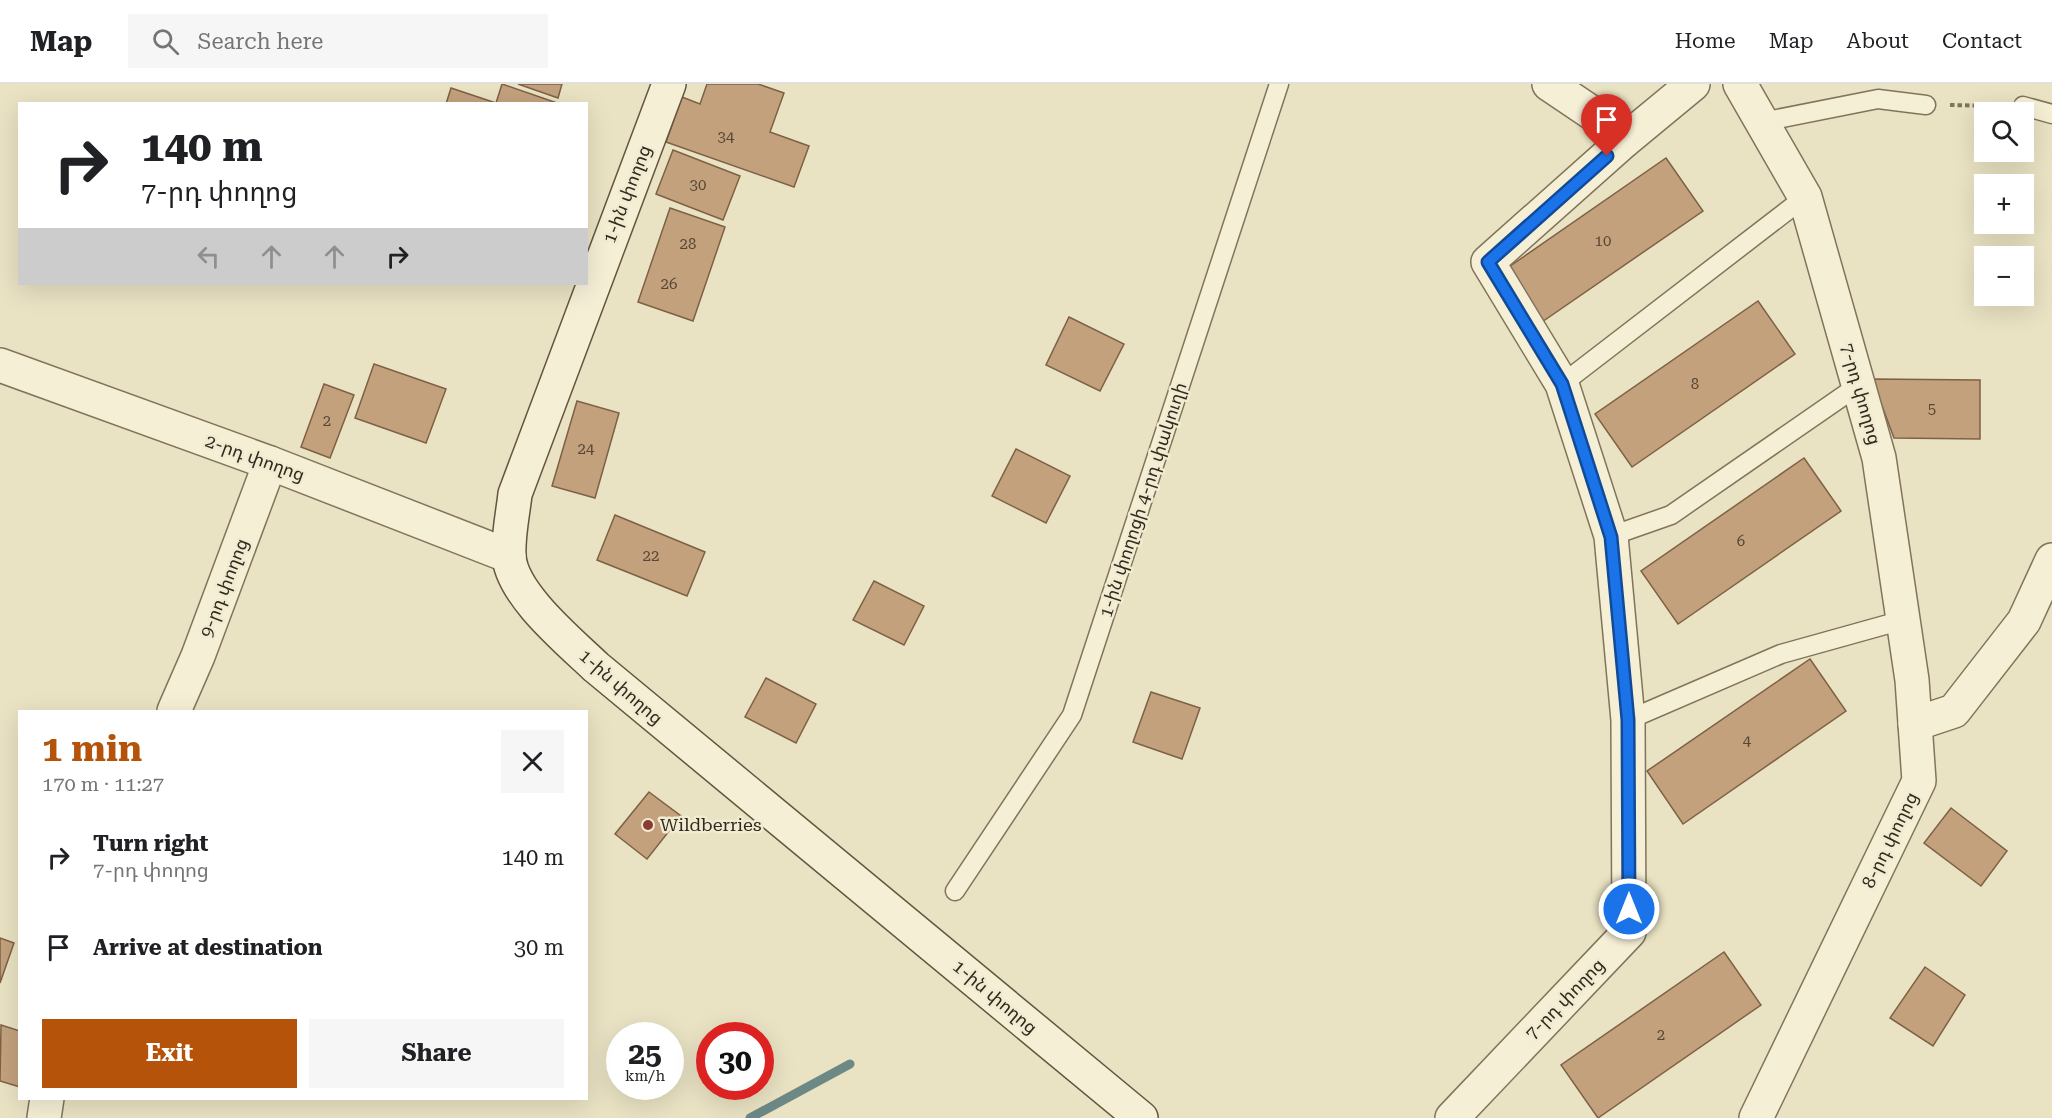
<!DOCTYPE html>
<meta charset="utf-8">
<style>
:root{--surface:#fff;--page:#f6f6f6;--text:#202124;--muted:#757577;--line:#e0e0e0;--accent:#b45309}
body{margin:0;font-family:"Roboto Serif","Noto Sans Armenian",serif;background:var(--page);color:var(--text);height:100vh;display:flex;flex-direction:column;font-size:22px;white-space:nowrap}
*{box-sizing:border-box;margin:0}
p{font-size:20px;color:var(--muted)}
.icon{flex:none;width:33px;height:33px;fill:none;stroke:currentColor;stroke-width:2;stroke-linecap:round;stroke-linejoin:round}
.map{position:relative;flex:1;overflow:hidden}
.details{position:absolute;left:18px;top:626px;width:570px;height:390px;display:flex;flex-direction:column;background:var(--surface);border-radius:0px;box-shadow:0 6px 24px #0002}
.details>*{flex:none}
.guide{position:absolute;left:18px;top:18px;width:570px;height:183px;border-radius:0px;box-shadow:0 6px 24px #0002;background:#fff;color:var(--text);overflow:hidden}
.controls{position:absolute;left:1974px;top:18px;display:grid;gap:12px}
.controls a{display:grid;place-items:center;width:60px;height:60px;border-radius:0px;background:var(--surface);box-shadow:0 6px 24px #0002;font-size:30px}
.speed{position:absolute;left:606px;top:938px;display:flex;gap:12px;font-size:30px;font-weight:700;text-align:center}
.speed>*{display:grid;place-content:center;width:78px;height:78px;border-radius:50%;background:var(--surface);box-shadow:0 6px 24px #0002;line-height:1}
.speed small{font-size:15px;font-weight:400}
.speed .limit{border:9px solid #d22;background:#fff;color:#111}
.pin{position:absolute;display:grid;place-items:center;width:51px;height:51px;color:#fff;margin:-62px -26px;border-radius:50% 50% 50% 0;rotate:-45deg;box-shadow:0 0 6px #0007}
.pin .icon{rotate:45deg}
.me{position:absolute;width:66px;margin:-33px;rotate:0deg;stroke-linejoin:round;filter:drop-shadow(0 0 4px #0008)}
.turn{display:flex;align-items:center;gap:21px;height:126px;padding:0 24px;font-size:27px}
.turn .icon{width:78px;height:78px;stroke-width:2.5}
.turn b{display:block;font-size:42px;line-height:51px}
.lanes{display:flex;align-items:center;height:57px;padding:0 24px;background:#0003;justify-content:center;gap:30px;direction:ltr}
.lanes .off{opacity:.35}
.round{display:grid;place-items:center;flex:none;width:63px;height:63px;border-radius:0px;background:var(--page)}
.overview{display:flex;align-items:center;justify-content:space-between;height:102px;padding:0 24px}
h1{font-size:36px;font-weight:700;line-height:45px;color:var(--accent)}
.button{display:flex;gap:12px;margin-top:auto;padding:12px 24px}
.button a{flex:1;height:69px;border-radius:0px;background:var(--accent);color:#fff;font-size:24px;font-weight:700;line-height:69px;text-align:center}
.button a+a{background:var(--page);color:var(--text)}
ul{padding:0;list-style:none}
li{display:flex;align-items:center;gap:18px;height:90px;padding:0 24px}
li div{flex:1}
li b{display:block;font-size:22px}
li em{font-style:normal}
header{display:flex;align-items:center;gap:36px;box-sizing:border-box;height:84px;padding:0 30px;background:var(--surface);border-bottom:2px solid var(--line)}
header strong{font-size:28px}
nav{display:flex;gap:33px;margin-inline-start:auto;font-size:21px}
.search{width:420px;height:54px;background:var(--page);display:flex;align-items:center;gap:15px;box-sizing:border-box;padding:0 21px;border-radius:0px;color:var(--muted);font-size:22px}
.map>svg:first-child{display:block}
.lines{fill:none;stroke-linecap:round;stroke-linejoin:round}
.stream{stroke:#6d8985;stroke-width:9}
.building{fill:#c3a17d;stroke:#7e6144;stroke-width:1.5}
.lane-casing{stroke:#81745c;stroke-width:21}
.street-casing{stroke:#81745c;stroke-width:36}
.secondary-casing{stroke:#63553f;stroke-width:36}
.path{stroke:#81745c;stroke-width:4;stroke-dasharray:4.5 3;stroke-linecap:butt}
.lane{stroke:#f5efd6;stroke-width:18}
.street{stroke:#f5efd6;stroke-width:33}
.secondary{stroke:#f5efd6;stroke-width:33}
.route-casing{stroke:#114b97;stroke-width:15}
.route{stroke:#1a73e8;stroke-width:10}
.poi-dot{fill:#8a3b32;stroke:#f1ebd2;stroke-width:2}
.labels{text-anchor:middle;stroke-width:5;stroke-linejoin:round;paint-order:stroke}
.number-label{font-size:15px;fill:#574836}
.street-label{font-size:18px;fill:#332a1e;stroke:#f1ebd2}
.poi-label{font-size:18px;fill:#332a1e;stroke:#f1ebd2;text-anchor:start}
</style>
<header>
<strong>Map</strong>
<div class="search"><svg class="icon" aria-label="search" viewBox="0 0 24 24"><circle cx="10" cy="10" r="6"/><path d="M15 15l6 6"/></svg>Search here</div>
<nav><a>Home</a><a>Map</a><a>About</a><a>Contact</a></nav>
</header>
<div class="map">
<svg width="2052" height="1034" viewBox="0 0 2052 1034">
<rect width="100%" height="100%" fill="#e9e2c3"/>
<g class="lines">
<path class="stream" d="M 750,1034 L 850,980"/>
</g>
<g class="building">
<path d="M 502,0 L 560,20 L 446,20 L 451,4 L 496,19 Z"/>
<path d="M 518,0 L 562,0 L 558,14 Z"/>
<path d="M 707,0 L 758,0 L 784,9 L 770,48 L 809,62 L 794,103 L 666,58 L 682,13 L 700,20 Z"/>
<path d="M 673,66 L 740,92 L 723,136 L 656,110 Z"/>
<path d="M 1666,74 L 1703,127 L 1539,240 L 1503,187 Z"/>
<path d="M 670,124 L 725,143 L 693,237 L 638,218 Z"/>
<path d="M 1758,217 L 1795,270 L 1632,383 L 1595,330 Z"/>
<path d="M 1069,233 L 1124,260 L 1100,307 L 1046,281 Z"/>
<path d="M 374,280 L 446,305 L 426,359 L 355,334 Z"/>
<path d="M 1872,295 L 1980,296 L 1980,355 L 1894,354 Z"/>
<path d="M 324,300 L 354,311 L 330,374 L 301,363 Z"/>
<path d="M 577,317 L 619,329 L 595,414 L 552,402 Z"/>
<path d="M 1016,365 L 1070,392 L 1046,439 L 992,412 Z"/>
<path d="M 1804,374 L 1841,427 L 1678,540 L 1641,487 Z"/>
<path d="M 615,431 L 705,468 L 687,512 L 597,476 Z"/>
<path d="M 874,497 L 924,522 L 904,561 L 853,536 Z"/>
<path d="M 1810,575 L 1846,627 L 1683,740 L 1647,687 Z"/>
<path d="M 766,594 L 816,620 L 796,659 L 745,633 Z"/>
<path d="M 1151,608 L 1200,624 L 1182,675 L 1133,658 Z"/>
<path d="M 649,708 L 681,732 L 647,775 L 615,750 Z"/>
<path d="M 1951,724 L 2007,767 L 1981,802 L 1924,759 Z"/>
<path d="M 0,854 L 14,859 L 0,899 Z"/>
<path d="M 1724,868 L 1761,921 L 1598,1034 L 1561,981 Z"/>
<path d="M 1925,883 L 1965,911 L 1933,962 L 1890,934 Z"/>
<path d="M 1,941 L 20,947 L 20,1003 L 0,997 Z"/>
</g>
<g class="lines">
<defs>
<g id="lane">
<path d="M 2023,22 L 2052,30"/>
<path d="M 1762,38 L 1878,15 L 1926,21"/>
<path d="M 1562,300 L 1805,113"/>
<path d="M 1611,452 L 1671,431 L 1859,301"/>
<path d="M 1628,636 L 1781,570 L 1903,536"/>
<path d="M 955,807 L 1072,631 L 1279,0"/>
</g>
<g id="street">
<path d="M 1549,0 L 1598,33 L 1624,57"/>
<path d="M 1740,0 L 1805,113 L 1879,374 L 1912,596 L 1919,697 L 1756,1034"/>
<path d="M 0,281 L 270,379 L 509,472"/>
<path d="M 174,627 L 198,572 L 270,379"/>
<path d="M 1915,640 L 1954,627 L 2024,537 L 2052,476"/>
<path d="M 44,1034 L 47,1014"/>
<path d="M 1452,1034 L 1629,848 L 1628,636 L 1611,452 L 1562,300 L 1488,178 L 1624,57 L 1693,0"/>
</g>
<path id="secondary" d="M 669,0 L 515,410 C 513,429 508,451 509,471 C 510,509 570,558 596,583 L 1141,1034"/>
</defs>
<use href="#lane" class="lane-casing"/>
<use href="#street" class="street-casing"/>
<use href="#secondary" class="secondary-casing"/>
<path class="path" d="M 1950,21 L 2000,22"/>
<use href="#lane" class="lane"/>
<use href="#street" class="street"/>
<use href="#secondary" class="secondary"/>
</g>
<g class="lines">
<defs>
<path id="route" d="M 1607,72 L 1488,178 L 1562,300 L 1611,453 L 1628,636 L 1629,825"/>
</defs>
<use href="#route" class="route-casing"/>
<use href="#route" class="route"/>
</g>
<circle class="poi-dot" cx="648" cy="741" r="6"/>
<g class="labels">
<g class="number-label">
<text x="726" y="58">34</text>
<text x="698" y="106">30</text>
<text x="1603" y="162">10</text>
<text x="688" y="165">28</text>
<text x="669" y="205">26</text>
<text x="1695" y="305">8</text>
<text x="1932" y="330">5</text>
<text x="327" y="342">2</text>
<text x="586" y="370">24</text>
<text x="1741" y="462">6</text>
<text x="651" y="477">22</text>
<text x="1747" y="662">4</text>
<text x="1661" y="956">2</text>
</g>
<g class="street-label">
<text transform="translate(627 110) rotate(-69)" y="6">1-ին փողոց</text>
<text transform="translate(1861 310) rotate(74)" y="6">7-րդ փողոց</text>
<text transform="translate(255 374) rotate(20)" y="6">2-րդ փողոց</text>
<text transform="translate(1143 416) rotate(-72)" y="6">1-ին փողոցի 4-րդ փակուղի</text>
<text transform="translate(224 504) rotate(-69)" y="6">9-րդ փողոց</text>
<text transform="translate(621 603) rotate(41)" y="6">1-ին փողոց</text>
<text transform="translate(1890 756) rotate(-64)" y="6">8-րդ փողոց</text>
<text transform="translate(995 913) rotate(40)" y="6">1-ին փողոց</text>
<text transform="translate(1565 915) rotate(-46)" y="6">7-րդ փողոց</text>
</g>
<g class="poi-label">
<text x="660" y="747">Wildberries</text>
</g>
</g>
</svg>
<div class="controls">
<a><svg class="icon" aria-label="search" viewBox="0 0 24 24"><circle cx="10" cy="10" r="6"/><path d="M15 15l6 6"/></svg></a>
<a>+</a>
<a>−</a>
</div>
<div class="speed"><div>25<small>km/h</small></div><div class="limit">30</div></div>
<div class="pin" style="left:1607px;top:72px;background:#d93025"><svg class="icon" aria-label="arrive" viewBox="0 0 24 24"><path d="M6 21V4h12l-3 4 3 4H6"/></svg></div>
<svg class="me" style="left:1629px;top:825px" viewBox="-20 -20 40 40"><circle r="17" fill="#1a73e8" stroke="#fff" stroke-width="3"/><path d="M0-11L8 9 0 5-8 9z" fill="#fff"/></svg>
<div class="guide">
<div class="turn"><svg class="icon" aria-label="right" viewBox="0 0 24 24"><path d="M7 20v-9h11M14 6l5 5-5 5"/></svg><div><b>140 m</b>7-րդ փողոց</div></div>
<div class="lanes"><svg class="icon off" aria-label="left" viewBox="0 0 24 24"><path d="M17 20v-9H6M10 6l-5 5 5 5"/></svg><svg class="icon off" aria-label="ahead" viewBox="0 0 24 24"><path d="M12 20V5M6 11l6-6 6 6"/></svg><svg class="icon off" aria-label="ahead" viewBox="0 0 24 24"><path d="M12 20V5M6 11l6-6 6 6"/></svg><svg class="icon" aria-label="right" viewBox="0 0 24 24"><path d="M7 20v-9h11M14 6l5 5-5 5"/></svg></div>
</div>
<section class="details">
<div class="overview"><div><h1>1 min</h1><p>170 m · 11:27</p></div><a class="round"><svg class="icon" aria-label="close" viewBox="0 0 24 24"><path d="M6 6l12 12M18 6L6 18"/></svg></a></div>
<ul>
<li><svg class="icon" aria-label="right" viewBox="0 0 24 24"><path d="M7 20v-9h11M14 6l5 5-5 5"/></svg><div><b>Turn right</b><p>7-րդ փողոց</p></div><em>140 m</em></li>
<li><svg class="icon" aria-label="arrive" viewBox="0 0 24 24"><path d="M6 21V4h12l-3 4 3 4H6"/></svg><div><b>Arrive at destination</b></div><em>30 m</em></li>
</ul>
<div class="button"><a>Exit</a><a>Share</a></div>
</section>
</div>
